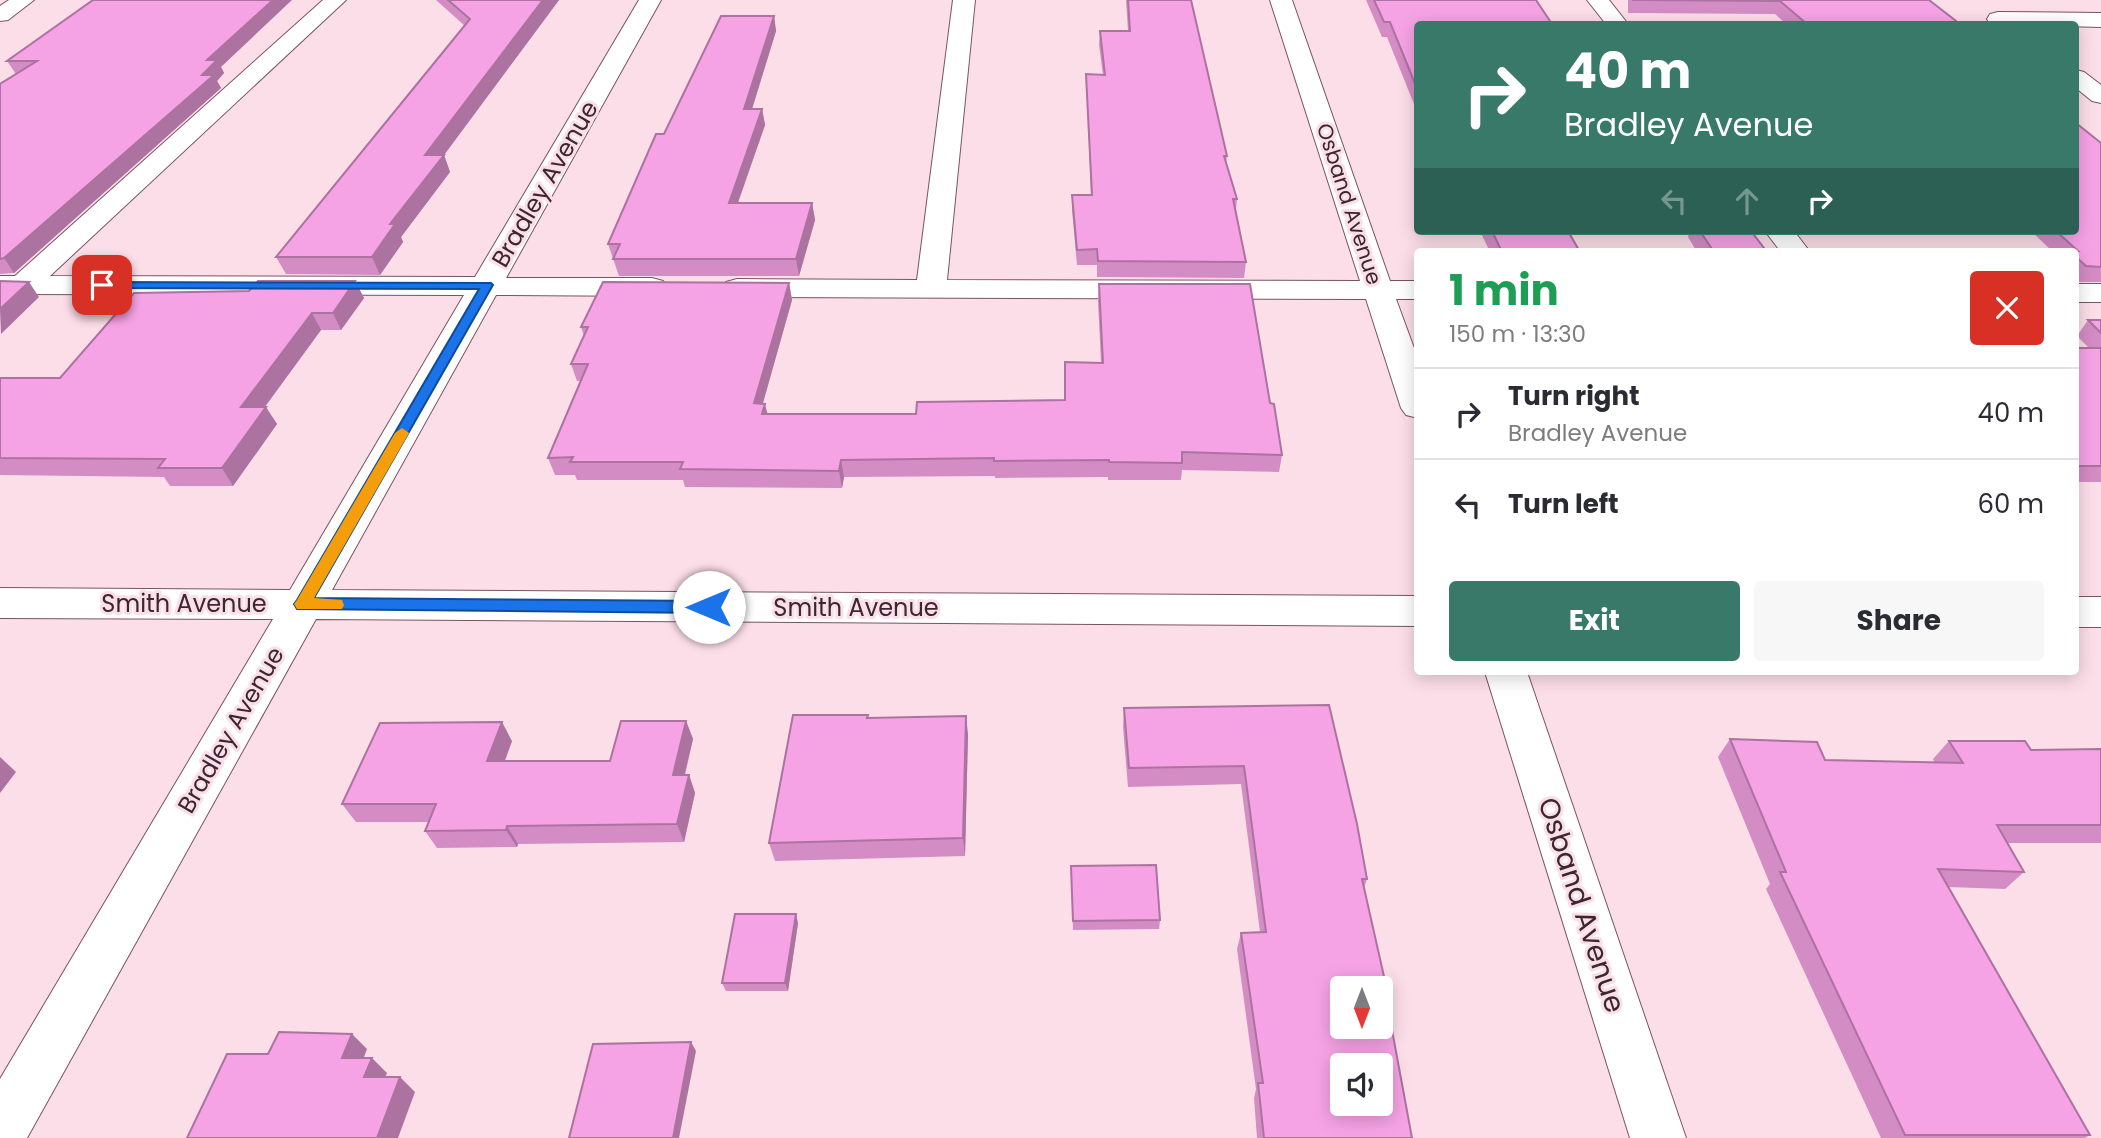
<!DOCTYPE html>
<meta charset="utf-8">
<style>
:root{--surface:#fff;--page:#f7f7f7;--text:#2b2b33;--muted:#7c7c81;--line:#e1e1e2;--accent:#387969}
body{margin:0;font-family:Poppins,sans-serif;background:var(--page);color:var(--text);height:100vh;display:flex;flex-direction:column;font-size:26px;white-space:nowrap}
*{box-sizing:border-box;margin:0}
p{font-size:23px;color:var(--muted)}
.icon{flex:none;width:38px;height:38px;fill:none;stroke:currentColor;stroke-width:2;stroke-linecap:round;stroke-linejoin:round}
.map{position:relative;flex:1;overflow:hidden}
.panel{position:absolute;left:1414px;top:248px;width:665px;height:427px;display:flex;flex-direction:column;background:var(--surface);border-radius:7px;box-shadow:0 4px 18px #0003}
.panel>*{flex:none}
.top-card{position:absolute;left:1414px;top:21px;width:665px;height:214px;border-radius:7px;box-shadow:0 4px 18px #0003;background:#387969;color:#fff;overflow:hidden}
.needle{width:46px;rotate:180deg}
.buttons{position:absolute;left:1330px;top:976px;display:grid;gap:14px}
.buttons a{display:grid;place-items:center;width:63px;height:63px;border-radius:7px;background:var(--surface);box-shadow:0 4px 18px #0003;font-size:35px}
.pin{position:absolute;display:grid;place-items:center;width:60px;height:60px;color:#fff;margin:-30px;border-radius:14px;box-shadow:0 4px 10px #0006}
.me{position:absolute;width:77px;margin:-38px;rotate:270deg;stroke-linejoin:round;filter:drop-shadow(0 0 5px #0008)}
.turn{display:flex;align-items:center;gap:24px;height:147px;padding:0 35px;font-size:32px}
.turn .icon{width:91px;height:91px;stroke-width:2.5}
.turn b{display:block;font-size:49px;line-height:60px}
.lanes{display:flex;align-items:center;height:66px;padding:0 35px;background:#0003;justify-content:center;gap:35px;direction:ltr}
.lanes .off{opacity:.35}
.round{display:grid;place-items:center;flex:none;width:74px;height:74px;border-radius:7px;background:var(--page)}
.head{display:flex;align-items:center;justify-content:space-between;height:119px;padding:0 35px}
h1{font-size:42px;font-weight:700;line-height:52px;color:#1e9e55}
.button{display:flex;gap:14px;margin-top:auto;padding:14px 35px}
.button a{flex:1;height:80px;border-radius:7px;background:var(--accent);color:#fff;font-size:28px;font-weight:700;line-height:80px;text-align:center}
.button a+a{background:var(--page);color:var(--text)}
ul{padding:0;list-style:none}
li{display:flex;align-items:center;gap:21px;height:91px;padding:0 35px;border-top:2px solid var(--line)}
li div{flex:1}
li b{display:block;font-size:26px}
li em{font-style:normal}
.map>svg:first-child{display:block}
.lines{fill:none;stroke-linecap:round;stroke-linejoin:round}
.minor-casing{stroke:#7c5262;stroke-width:2}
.minor{fill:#fff;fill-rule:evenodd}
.wall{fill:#d48cc5}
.shaded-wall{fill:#ac72a0}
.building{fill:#f6a3e5;stroke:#ac72a0;stroke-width:2;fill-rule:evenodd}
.route{fill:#1a73e8;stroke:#114b97;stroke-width:2}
.slow{fill:#f59e0b}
.labels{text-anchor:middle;stroke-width:6;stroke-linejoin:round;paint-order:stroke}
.far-street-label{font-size:21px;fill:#3a272f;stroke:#fcdee8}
.street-label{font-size:24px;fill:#3a272f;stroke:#fcdee8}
.near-street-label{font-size:28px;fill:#3a272f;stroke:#fcdee8}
</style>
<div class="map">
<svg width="2101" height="1138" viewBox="0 0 2101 1138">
<rect width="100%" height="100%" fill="#fcdee8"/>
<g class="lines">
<defs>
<g id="minor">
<path d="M 9,0 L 34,0 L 8,20 L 0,21 L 0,6 Z"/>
<path d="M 323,0 L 346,0 L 50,276 L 475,277 L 639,0 L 661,0 L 506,278 L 652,278 L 663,281 L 667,287 L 663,293 L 652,296 L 496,295 L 332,590 L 1418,596 L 1418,626 L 316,619 L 27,1138 L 0,1138 L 0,1079 L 273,619 L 0,618 L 0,588 L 290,590 L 464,295 L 0,294 L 0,276 L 15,276 Z"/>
<path d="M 953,0 L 975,0 L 947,280 L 1360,281 L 1270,0 L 1292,0 L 1390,281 L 1418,281 L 1418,299 L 1396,299 L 1418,359 L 1418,418 L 1406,415 L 1401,408 L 1366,299 L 737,297 L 726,294 L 722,288 L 726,282 L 737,279 L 917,280 Z"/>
<path d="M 1587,0 L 1609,0 L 1628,24 L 1606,24 Z"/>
<path d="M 1998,12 L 2101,13 L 2101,27 L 1990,24 L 1987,19 L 1990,14 Z"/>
<path d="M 2076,70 L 2084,72 L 2101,85 L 2101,103 L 2092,101 L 2076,88 Z"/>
<path d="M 1765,231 L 1794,231 L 1810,252 L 1781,252 Z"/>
<rect x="2076" y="284" width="25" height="18"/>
<rect x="2076" y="597" width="25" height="30"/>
<path d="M 1485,672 L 1527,672 L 1686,1138 L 1630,1138 Z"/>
</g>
</defs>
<use href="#minor" class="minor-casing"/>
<use href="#minor" class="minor"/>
</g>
<g class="wall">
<path d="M 93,0 L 221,67 L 224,73 L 217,81 L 221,88 L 14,273 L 0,274 L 0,84 L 16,74 L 7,61 Z"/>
<path d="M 436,0 L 559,0 L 444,155 L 450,172 L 401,237 L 403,242 L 380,275 L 286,274 L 276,257 L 465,26 Z"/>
<path d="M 1126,0 L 1191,0 L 1227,156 L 1226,163 L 1237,199 L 1236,210 L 1246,262 L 1244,278 L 1097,277 L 1097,265 L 1077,265 L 1072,210 L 1072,195 L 1091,195 L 1086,74 L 1103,75 L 1099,45 L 1100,31 L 1128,31 Z"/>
<path d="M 1366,0 L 1536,0 L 1418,24 L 1418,114 L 1387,37 L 1382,37 Z"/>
<path d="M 1628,0 L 1929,0 L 1960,24 L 1786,24 L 1775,14 L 1628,13 Z"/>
<path d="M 774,16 L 776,31 L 752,109 L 762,109 L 765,125 L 738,203 L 812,203 L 815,220 L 799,276 L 619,276 L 608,244 L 664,134 Z"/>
<path d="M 2101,143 L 2101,282 L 2076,282 L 2076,252 L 2053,252 L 2031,231 L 2076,231 Z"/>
<path d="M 1480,231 L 1568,231 L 1580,252 L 1490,252 Z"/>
<path d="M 1690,231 L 1751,231 L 1767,252 L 1697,252 L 1688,237 Z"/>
<path d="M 355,281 L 364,298 L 341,330 L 321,330 L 265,407 L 277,424 L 233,486 L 170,486 L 164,477 L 0,475 L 0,378 L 60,378 L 249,291 Z"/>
<path d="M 789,283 L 792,300 L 763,403 L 768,414 L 916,414 L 1065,400 L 1101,363 L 1098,301 L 1099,284 L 1270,403 L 1282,455 L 1279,472 L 1182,470 L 1181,480 L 1108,480 L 1108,477 L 995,478 L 995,476 L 844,477 L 842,488 L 685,487 L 683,480 L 577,480 L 575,475 L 555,475 L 548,458 L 581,381 L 577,381 L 571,364 L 584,336 L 581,327 Z"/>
<path d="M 2088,320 L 2101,320 L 2101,482 L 2076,482 L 2076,348 L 2089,348 L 2077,336 Z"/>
<path d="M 1329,705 L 1367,879 L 1364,888 L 1390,1003 L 1388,1008 L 1412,1138 L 1257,1138 L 1254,1098 L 1256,1089 L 1237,949 L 1241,933 L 1260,932 L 1241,784 L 1128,787 L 1123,727 L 1124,708 Z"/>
<path d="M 868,718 L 968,734 L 965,856 L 775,861 L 769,843 Z"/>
<path d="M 686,721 L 693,739 L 685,775 L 689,775 L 695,793 L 684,842 L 518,844 L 517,847 L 437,848 L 425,831 L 429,822 L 356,822 L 342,804 L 512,741 L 504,761 L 610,761 Z"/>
<path d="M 1730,739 L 1825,760 L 1935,763 L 1933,759 L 1949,741 L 2031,750 L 2101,749 L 2101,843 L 2007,843 L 2024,872 L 2005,889 L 1949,887 L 2090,1135 L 2085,1138 L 1881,1138 L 1766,889 L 1770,884 L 1718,757 Z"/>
<path d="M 1071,875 L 1160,920 L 1159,929 L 1073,930 Z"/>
<path d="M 798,923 L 788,991 L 726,991 L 722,983 Z"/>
</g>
<g class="shaded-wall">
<path d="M 273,0 L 292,0 L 221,67 L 224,73 L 217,81 L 221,88 L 14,273 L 4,258 L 202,75 L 207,60 Z"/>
<path d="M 543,0 L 559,0 L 444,155 L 450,172 L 401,237 L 403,242 L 380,275 L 372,257 L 390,224 L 425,155 Z"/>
<path d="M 774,16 L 776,31 L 747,125 L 744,109 Z"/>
<path d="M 762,109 L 765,125 L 732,219 L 729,203 Z"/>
<path d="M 812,203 L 815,220 L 799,276 L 796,259 Z"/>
<path d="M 355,281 L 364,298 L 341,330 L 333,313 Z"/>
<path d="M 29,282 L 39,297 L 1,334 L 0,309 Z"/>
<path d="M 789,283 L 792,300 L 758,420 L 754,403 Z"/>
<path d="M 312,313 L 321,330 L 252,424 L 241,407 Z"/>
<path d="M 765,404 L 769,421 L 762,414 Z"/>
<path d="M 266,407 L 277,424 L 233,486 L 222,468 Z"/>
<path d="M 841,460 L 844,477 L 842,488 L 839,471 Z"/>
<path d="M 966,716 L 968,734 L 965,856 L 963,838 Z"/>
<path d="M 686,721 L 693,739 L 680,793 L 673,775 Z"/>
<path d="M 502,722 L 512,741 L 498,780 L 487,761 Z"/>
<path d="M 0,757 L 16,772 L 0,793 Z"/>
<path d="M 689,775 L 695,793 L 684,842 L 677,824 Z"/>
<path d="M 507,826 L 518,844 L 517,847 L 506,830 Z"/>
<path d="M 796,914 L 798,923 L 788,991 L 785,983 Z"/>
<path d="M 352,1034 L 367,1049 L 358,1073 L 342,1058 Z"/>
<path d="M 691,1042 L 696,1051 L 679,1138 L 673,1138 Z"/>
<path d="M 372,1058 L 387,1073 L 379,1092 L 364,1077 Z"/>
<path d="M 400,1077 L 415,1092 L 398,1138 L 377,1138 Z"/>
</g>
<g class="building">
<path d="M 93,0 L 273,0 L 207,60 L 217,60 L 202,75 L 214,75 L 4,258 L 0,259 L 0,84 L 37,61 L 7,61 Z"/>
<path d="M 448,0 L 543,0 L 425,155 L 444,155 L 390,224 L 395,224 L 372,257 L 276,257 L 470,19 Z"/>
<path d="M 1128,0 L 1191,0 L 1227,156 L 1224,156 L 1237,199 L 1233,199 L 1246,262 L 1098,261 L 1097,249 L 1077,250 L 1072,195 L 1092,195 L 1086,74 L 1105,75 L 1100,31 L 1130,31 Z"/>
<path d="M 1374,0 L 1536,0 L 1552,24 L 1418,24 L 1418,91 L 1390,22 L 1384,22 Z"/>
<path d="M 1632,0 L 1929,0 L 1960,24 L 1807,24 L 1780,1 Z"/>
<path d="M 721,16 L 774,16 L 744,109 L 762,109 L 729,203 L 812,203 L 796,259 L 613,259 L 620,244 L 608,244 L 656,134 L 664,134 Z"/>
<path d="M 2076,123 L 2101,143 L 2101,267 L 2086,266 L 2076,257 L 2076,252 L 2070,251 L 2078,251 L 2056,231 L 2076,231 Z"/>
<path d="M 1492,231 L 1568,231 L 1580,252 L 1502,252 Z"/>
<path d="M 1700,231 L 1751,231 L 1767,252 L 1714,252 Z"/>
<path d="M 0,281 L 29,282 L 0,309 Z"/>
<path d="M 258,281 L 355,281 L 333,313 L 312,313 L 241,407 L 266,407 L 222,468 L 158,468 L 165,459 L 0,458 L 0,378 L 60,378 L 134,293 L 249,291 Z"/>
<path d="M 603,282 L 789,283 L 754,403 L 765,404 L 762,414 L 916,414 L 917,402 L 1065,400 L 1065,362 L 1103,363 L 1099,284 L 1250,284 L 1270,403 L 1274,404 L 1282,455 L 1182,452 L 1182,463 L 1109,462 L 1109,460 L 994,461 L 994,458 L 841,460 L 839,471 L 680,469 L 683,462 L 570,462 L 573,457 L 548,458 L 588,364 L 571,364 L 588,327 L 581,327 Z"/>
<path d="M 2088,320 L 2101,320 L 2101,333 Z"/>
<rect x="2076" y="348" width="25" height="118"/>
<path d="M 1329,705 L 1357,824 L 1367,879 L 1362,879 L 1390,1003 L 1387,1003 L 1412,1138 L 1264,1138 L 1258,1083 L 1263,1083 L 1241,933 L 1266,932 L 1244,766 L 1129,768 L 1124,708 ZM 1342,989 L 1381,989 L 1381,1027 L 1342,1027 ZM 1342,1066 L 1381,1066 L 1381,1104 L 1342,1104 Z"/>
<path d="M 793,715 L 868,715 L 867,718 L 966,716 L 963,838 L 769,843 Z"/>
<path d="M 621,721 L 686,721 L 673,775 L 689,775 L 677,824 L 507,826 L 506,830 L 425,831 L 436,804 L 342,804 L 380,723 L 502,722 L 487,761 L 610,761 Z"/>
<path d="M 1730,739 L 1817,742 L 1825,760 L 1963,763 L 1949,741 L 2025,741 L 2031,750 L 2101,749 L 2101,825 L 1997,825 L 2024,872 L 1938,869 L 2090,1135 L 1905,1135 L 1780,872 L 1786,872 Z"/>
<path d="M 1156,865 L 1160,920 L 1073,921 L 1071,866 Z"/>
<path d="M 735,914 L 796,914 L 785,983 L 722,983 Z"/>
<path d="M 279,1032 L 352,1034 L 342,1058 L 372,1058 L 364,1077 L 400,1077 L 377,1138 L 187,1138 L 227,1054 L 268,1054 Z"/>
<path d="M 691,1042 L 673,1138 L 569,1138 L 593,1044 Z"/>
</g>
<path class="route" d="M 102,282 L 491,283 L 493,285 L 314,598 L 709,601 L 717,607 L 709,613 L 297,609 L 294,604 L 297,600 L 479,289 L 97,288 L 97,283 Z"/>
<path class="slow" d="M 402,428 L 409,433 L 314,598 L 342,600 L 344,605 L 342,609 L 297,609 L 294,604 L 297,600 L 395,433 Z"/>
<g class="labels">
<g class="far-street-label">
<text transform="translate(1349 204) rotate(72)" y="7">Osband Avenue</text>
</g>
<g class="street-label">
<text transform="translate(545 184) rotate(-60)" y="8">Bradley Avenue</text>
<text x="184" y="612">Smith Avenue</text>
<text x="856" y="616">Smith Avenue</text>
<text transform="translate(231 730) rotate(-60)" y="8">Bradley Avenue</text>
</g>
<g class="near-street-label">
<text transform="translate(1582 905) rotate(72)" y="10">Osband Avenue</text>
</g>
</g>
</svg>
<div class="buttons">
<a><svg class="needle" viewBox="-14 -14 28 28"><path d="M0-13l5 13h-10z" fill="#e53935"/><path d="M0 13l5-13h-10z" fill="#7c7c81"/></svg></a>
<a><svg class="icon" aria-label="sound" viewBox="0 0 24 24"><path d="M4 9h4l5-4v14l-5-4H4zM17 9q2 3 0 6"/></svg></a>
</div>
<div class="pin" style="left:102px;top:285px;background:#d93025"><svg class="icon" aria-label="arrive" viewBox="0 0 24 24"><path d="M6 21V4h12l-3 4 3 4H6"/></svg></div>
<svg class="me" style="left:709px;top:607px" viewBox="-20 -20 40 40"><circle r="19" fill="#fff"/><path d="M0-13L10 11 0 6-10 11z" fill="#1a73e8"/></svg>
<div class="top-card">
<div class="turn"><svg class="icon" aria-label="right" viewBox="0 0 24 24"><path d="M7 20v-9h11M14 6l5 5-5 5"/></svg><div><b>40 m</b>Bradley Avenue</div></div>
<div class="lanes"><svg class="icon off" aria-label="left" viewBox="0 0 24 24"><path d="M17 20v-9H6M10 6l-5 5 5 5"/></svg><svg class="icon off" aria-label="ahead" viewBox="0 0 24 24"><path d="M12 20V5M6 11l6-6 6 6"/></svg><svg class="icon" aria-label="right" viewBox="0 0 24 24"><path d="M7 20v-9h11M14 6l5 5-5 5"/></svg></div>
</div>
<section class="panel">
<div class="head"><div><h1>1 min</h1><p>150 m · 13:30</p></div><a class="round" style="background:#d93025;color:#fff"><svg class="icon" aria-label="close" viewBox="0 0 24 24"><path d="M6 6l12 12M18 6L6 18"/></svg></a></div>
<ul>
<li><svg class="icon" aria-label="right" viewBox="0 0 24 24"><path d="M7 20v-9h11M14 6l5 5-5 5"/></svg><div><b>Turn right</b><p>Bradley Avenue</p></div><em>40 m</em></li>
<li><svg class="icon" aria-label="left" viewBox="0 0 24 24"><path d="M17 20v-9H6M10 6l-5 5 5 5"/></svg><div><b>Turn left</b></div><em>60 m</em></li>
</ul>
<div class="button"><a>Exit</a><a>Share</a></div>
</section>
</div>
